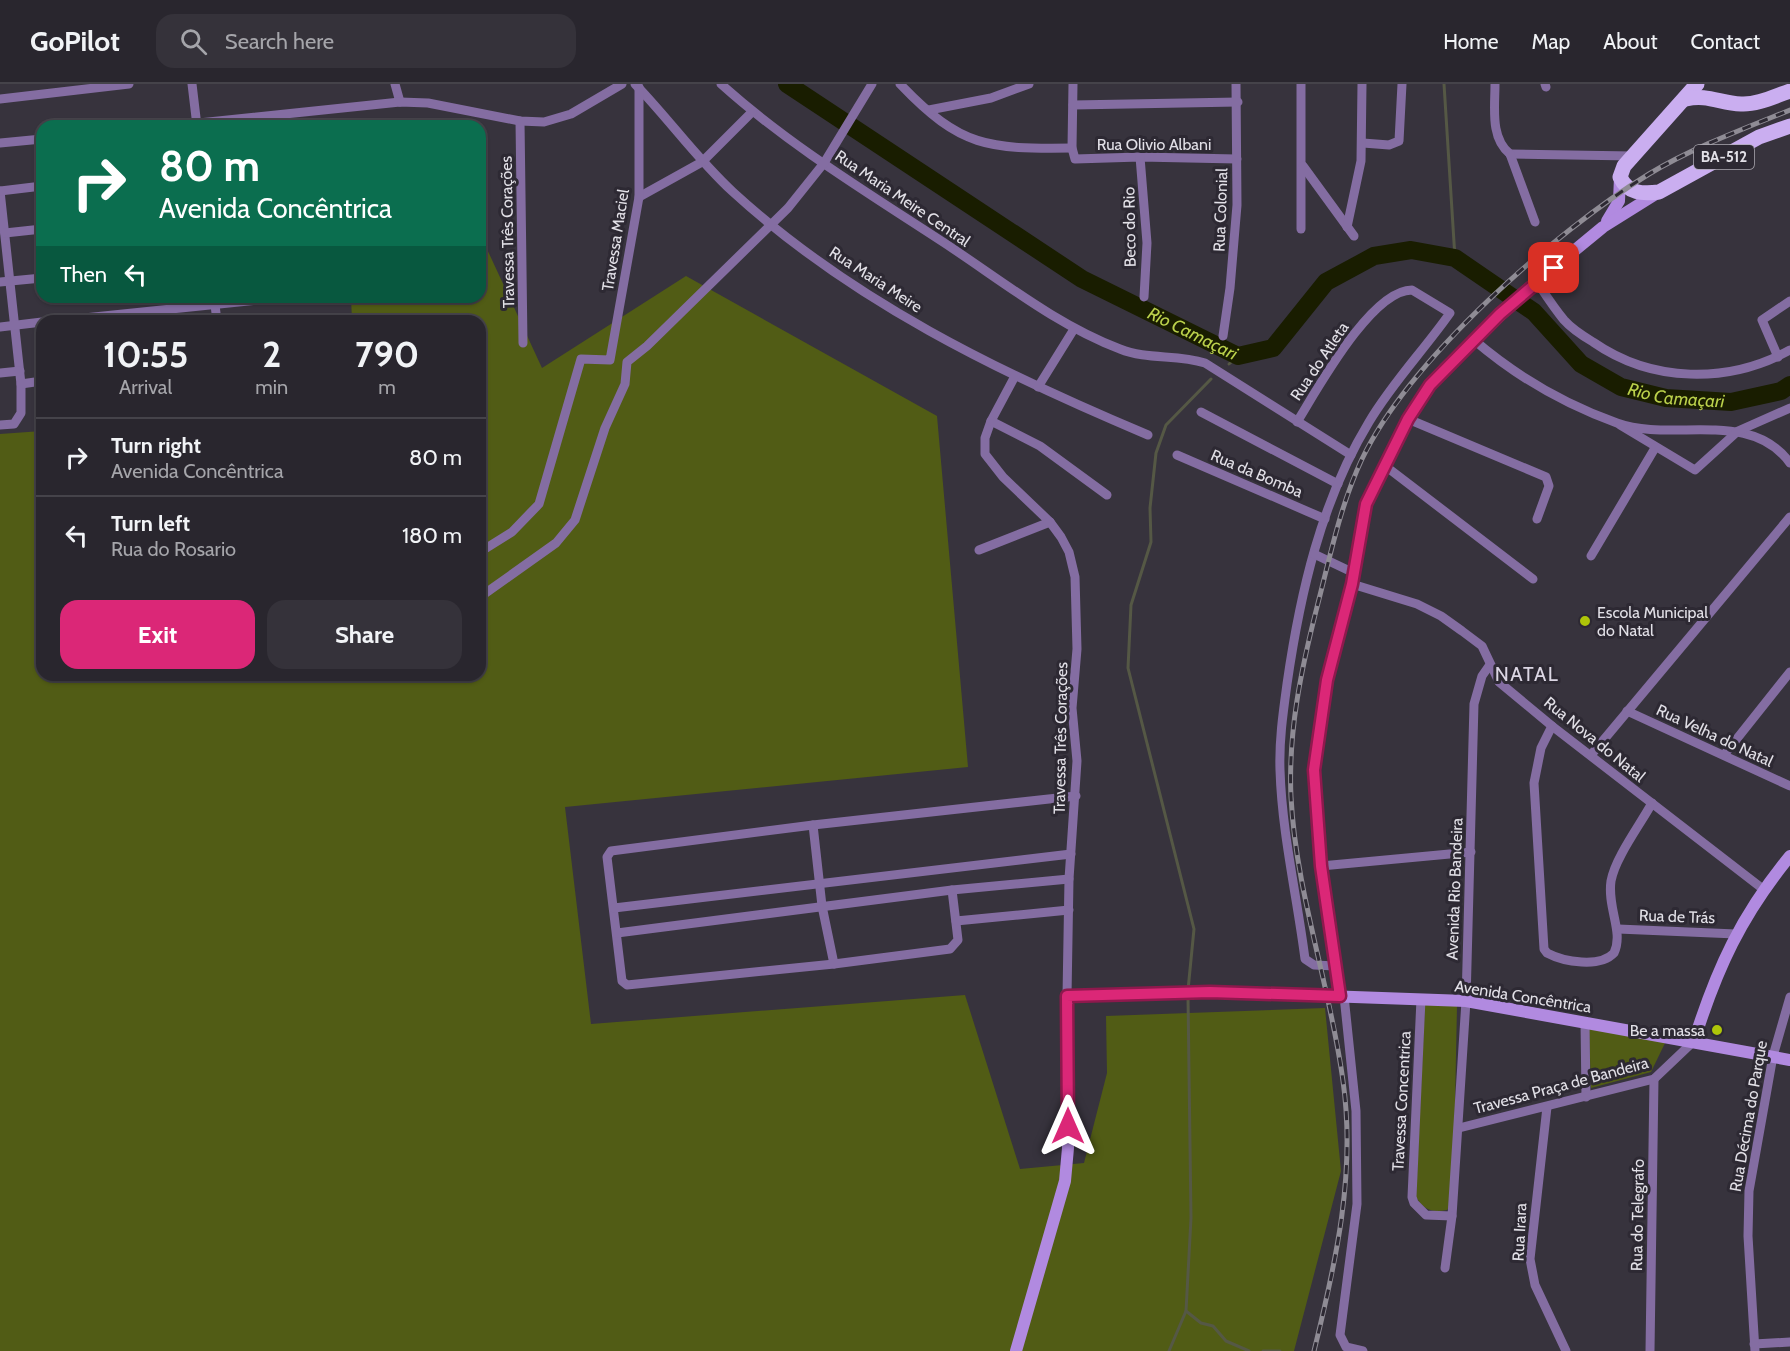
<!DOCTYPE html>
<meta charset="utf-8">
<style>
:root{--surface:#29262e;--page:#35323a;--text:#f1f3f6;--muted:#a5a5aa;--line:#45434a;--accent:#db2777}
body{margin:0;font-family:Cabin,sans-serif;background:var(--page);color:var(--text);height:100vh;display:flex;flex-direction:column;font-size:22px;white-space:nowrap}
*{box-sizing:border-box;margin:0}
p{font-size:20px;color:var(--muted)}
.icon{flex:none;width:33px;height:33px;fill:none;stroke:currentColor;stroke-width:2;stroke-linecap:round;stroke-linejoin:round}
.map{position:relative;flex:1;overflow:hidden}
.drawer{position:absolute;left:36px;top:231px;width:450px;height:366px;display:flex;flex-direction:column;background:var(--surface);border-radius:18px;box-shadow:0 2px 4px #0004,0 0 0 2px var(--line)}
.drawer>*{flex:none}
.top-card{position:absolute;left:36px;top:36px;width:450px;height:183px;border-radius:18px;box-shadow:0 2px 4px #0004,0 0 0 2px var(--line);background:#0b6e4f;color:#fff;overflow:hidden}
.pin{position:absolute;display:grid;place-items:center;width:51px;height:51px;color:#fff;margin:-26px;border-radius:12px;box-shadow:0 3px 9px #0006}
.me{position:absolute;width:66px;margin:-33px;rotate:0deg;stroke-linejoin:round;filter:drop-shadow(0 0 4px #0008)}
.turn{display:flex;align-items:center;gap:21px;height:126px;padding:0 24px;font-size:27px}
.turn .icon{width:78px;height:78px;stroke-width:2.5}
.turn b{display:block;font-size:42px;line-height:51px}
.then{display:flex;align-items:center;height:57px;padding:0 24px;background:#0003;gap:12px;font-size:22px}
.eta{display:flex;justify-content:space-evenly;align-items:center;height:102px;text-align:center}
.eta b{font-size:36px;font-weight:800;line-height:42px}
.action{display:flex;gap:12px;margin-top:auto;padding:12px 24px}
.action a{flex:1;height:69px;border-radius:18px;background:var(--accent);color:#fff;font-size:24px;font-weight:800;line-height:69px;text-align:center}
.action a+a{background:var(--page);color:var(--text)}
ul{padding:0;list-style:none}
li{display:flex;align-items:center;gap:18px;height:78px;padding:0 24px;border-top:2px solid var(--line)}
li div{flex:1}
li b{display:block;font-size:22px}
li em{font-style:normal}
header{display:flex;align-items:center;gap:36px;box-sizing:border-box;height:84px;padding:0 30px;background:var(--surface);border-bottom:2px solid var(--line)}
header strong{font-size:28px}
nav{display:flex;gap:33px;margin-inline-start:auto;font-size:21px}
.search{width:420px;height:54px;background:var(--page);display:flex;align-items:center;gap:15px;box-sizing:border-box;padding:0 21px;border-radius:18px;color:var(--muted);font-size:22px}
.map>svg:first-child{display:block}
.green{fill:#515c15}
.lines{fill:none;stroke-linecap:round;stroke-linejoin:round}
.stream{stroke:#555845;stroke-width:3}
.river{stroke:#191d00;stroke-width:18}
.street{stroke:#846da2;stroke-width:9}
.secondary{stroke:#b18ae0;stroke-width:12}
.primary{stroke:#caaef0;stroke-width:15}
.rail-casing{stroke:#8f8c95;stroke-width:5}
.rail{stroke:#2d2933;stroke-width:3;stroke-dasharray:9;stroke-linecap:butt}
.route-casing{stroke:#8e194d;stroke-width:15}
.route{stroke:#db2777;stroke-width:10}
.poi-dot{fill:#aec509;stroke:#2d2933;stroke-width:2}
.labels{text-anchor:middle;stroke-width:6;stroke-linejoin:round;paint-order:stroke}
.shield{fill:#2d2933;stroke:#aca9b1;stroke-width:1.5}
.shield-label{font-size:15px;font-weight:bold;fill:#e2e0e7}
.street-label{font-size:16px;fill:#e2e0e7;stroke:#2d2933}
.poi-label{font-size:16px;fill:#e2e0e7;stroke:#2d2933;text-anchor:start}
.water-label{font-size:18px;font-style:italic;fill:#bbd14b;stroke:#2d2933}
.quarter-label{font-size:20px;letter-spacing:1.5px;fill:#dcd7e4;stroke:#2d2933}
</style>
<header>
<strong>GoPilot</strong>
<div class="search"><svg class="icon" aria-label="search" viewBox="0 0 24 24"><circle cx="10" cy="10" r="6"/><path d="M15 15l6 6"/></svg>Search here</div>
<nav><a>Home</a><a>Map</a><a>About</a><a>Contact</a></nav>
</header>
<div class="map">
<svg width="1790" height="1267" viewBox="0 0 1790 1267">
<rect width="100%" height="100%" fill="#37333d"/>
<g class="green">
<path d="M 480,150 L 542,284 L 686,192 L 937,332 L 968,683 L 565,723 L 591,940 L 965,911 L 1020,1085 L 1084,1079 L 1107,989 L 1106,932 L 1325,924 L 1341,1087 L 1294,1267 L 0,1267 L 0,350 L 42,347 L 42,591 L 480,591 L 480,237 L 352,237 L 351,213 L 480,213 Z"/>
<path d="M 1425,920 L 1457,922 L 1453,1118 L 1447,1126 C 1432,1129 1424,1126 1416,1113 Z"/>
<path d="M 1589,944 L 1666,957 L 1651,988 L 1591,1004 Z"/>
</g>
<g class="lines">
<g class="stream">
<path d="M 1444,0 L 1455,174"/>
<path d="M 1229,280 L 1238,272"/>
<path d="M 1188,906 L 1194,845 L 1128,584 L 1131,521 L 1151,458 L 1150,424 L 1156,369 L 1166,341 L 1211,295"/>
<path d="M 1186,1227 L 1201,1239 L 1213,1242 L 1226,1257 L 1249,1267"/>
<path d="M 1169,1267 L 1186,1227 L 1191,1134 L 1188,913"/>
<path d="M 1263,1267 L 1280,1267"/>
</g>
<path class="river" id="s1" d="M 787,0 L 1082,195 L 1238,272 L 1273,264 L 1326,198 L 1374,172 L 1411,166 L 1455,174 L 1534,228 L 1581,280 L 1621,303 L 1666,314 L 1731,318 L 1781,307 L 1790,301"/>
<g class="street">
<path d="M 192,0 L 197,42"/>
<path d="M 395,0 L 400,18"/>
<path d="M 635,0 C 669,35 697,75 733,108 C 852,217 1000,289 1148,351"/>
<path d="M 721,0 C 791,63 873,112 952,164 C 1006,200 1059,242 1120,265 C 1147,276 1177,270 1205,279 L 1351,371"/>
<path d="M 900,0 C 961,64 988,65 1072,64"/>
<path d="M 1073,0 L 1072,64 L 1075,75 L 1140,73 L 1237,75"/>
<path d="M 1301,0 L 1301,145"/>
<path d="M 1495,0 C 1495,24 1490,54 1510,70"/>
<path d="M 1545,0 L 1546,3"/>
<path d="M 0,15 L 129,0"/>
<path d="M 1073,21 L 1238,18"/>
<path d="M 929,26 L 991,14 L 1029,0"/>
<path d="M 520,37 L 523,259"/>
<path d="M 170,42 L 400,18 L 428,19 L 520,37 L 544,38 L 571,30 L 622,0"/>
<path d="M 0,59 L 42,55"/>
<path d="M 1363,59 L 1389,61 L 1399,57 L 1402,0"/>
<path d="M 1510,70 L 1633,72"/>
<path d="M 1510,70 L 1535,138"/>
<path d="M 1140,73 L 1147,159 L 1144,213"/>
<path d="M 1303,82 L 1354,152"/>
<path d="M 0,107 L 21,300 L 21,329 L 14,340 L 0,341"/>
<path d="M 0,107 L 42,102"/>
<path d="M 639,113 L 702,78 L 752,28"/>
<path d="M 1347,143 L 1361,77 L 1362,0"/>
<path d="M 5,149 L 42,145"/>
<path d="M 0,198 L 42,194"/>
<path d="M 1537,198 C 1545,210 1554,224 1564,236 C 1571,244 1583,252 1593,258 C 1652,299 1728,300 1790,266"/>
<path d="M 214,213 L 217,237"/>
<path d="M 55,237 L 287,213"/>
<path d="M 0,243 L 42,238"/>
<path d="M 1223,252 L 1230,204 L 1237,121 L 1236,0"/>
<path d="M 1474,256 C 1516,292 1564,320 1617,339 C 1672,359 1750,324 1790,379"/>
<path d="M 1778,273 L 1762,236 L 1790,217"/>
<path d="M 0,289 L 20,287"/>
<path d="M 1015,292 L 991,337 L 985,354 L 985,370 L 1003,393 L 1050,438 L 1061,453 L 1069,468 L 1075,493 L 1077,565 L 1072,624 L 1077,677 L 1069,795 L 1067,912"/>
<path d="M 21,300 L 42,297"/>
<path d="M 1038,303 L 1074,245"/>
<path d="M 1201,328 L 1338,400"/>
<path d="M 1408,335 L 1546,393 L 1549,402 L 1537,435"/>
<path d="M 991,337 L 1040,362 L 1107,411"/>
<path d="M 1297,338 C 1317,306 1371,206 1412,206 L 1450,229 C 1424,266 1392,299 1369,338 C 1321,417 1300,510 1287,600 C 1283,629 1279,657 1280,686 C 1282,750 1297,812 1305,875 L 1314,881 L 1336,882"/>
<path d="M 1620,341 L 1695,386 L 1738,347 L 1790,324"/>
<path d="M 1177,371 L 1325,435"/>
<path d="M 1384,381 L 1533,495"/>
<path d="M 979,466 L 1050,438"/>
<path d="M 480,468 L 512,448 L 539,420 L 581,275 L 610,276 L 639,113 L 639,3"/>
<path d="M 1314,470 L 1354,489"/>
<path d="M 1591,472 L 1655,364"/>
<path d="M 1352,500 L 1417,520 L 1441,532 L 1462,547 L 1482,562 L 1499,598 L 1552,642 L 1763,805"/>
<path d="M 480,513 L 556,459 L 575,436 L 605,344 L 625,300 L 627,278 L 647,262 L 788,124 L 824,79 L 872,0"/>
<path d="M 398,593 L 400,591"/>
<path d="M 1627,627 L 1790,702"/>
<path d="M 1552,642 L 1541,664 L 1534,699 L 1544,865 L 1547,869 C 1564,878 1600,884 1614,869 C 1624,848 1607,824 1611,797 C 1615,774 1640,741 1652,719"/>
<path d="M 1591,671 L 1790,433"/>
<path d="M 1724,671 L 1790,588"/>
<path d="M 813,741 L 822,822 L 834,880"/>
<path d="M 1321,782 L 1471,768"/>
<path d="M 952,806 L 958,856 L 950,865 L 834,880 L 627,901 L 622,897 L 607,773 L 611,767 L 813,741 L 1076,712"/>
<path d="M 614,824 L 1071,770"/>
<path d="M 956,837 L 1069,826"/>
<path d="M 1618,845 L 1736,850"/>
<path d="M 617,849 L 952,806 L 1069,795"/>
<path d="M 1344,912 L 1356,1027 L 1357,1120 L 1340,1251 L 1346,1263 L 1363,1267"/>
<path d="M 1421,915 L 1412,1113 L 1414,1119 L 1426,1131 L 1452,1132 L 1466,917 L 1474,620 L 1482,592 L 1489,582"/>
<path d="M 1585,938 L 1586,1013"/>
<path d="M 1547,1023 L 1530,1175 L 1535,1201 L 1566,1267"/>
<path d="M 1459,1044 L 1654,995 L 1694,957"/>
<path d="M 1445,1184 L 1452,1132"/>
<path d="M 1754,1260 L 1790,1258"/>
<path d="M 1650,1267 L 1654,995"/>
<path d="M 1755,1267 L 1748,1152 L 1749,1107 L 1773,972 L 1790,913"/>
</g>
<g class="secondary">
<path d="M 1607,137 L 1619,117 L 1620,93"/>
<path d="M 1340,912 L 1321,782 L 1314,686 L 1327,596 L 1352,500 L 1366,420 L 1408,335 L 1430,301 L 1446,283 L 1529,204 L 1603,143 L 1659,108"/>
<path d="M 1694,957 C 1717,884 1741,832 1790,772"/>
<path d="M 1016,1267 L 1065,1097 L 1068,1064 L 1067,912 L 1210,908 L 1466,917 L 1790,976"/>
</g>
<g class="primary">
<path d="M 1697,0 L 1624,82 L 1620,93 C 1628,110 1643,110 1659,108 L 1759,53 L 1790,42"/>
<path d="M 1686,15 C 1707,10 1720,19 1741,20 C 1757,21 1775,12 1790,7"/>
</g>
<defs>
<path id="rail" d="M 1314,1267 C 1336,1178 1356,1089 1343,997 C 1330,901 1296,809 1291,713 C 1288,648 1301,586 1317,523 C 1330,473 1340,422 1362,375 C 1410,275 1554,148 1649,90 C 1692,64 1743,45 1790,26"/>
</defs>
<use href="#rail" class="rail-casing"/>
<use href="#rail" class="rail"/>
</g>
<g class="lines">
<defs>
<path id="route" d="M 1068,1042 L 1067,912 L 1210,908 L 1340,912 L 1321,782 L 1314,686 L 1327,596 L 1352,500 L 1366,420 L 1408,335 L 1430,301 L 1500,230 L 1554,184"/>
</defs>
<use href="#route" class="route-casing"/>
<use href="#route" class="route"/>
</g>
<g class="poi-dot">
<circle cx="1585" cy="537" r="6"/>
<circle cx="1717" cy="946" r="6"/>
</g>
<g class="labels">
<rect class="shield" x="1694" y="61" width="60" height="24" rx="4.5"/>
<g class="shield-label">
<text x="1724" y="78">BA-512</text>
</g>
<g class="street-label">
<text x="1154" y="66">Rua Olivio Albani</text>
<text transform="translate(903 114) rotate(34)" y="6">Rua Maria Meire Central</text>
<text transform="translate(1220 126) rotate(-88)" y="6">Rua Colonial</text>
<text transform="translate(1129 143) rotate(-91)" y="6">Beco do Rio</text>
<text transform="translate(507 148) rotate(-91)" y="6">Travessa Três Corações</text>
<text transform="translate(615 156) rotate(-81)" y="6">Travessa Maciel</text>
<text transform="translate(876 195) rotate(33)" y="6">Rua Maria Meire</text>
<text transform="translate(1319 277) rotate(-56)" y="6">Rua do Atleta</text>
<text transform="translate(1257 389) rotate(23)" y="6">Rua da Bomba</text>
<text transform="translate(1715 651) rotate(25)" y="6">Rua Velha do Natal</text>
<text transform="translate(1060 654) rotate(-89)" y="6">Travessa Três Corações</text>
<text transform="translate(1595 655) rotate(39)" y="6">Rua Nova do Natal</text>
<text transform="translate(1454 805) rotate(-88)" y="6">Avenida Rio Bandeira</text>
<text transform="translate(1677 832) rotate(2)" y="6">Rua de Trás</text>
<text transform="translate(1523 912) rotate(9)" y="6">Avenida Concêntrica</text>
<text transform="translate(1561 1001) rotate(-15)" y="6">Travessa Praça de Bandeira</text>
<text transform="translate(1401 1017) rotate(-87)" y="6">Travessa Concentrica</text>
<text transform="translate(1748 1032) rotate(-80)" y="6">Rua Décima do Parque</text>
<text transform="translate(1637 1131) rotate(-89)" y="6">Rua do Telegrafo</text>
<text transform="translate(1519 1148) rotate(-87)" y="6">Rua Irara</text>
</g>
<g class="poi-label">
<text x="1597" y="534">Escola Municipal<tspan x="1597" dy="18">do Natal</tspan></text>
<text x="1705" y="952" text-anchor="end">Be a massa</text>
</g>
<g class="water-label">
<text dy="6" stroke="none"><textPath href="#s1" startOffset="477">Rio Camaçari</textPath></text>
<text dy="6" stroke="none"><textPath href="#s1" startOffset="1053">Rio Camaçari</textPath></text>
</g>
<g class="quarter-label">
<text x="1527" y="597">NATAL</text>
</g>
</g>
</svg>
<div class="pin" style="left:1554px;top:184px;background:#d93025"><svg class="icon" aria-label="arrive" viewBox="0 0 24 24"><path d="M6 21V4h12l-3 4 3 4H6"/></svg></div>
<svg class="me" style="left:1068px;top:1042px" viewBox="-20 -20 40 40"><path d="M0-17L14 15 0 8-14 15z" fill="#db2777" stroke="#fff" stroke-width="4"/></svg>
<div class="top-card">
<div class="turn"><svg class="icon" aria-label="right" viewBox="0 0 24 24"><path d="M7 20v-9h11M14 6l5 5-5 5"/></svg><div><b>80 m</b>Avenida Concêntrica</div></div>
<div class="then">Then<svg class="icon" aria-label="left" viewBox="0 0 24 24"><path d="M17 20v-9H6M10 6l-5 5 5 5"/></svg></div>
</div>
<section class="drawer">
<div class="eta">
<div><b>10:55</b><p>Arrival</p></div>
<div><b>2</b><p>min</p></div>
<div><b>790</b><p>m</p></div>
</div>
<ul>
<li><svg class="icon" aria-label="right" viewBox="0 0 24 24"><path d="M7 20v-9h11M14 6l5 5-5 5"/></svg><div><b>Turn right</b><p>Avenida Concêntrica</p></div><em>80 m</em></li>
<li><svg class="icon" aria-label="left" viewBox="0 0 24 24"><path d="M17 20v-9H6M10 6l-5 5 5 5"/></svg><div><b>Turn left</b><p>Rua do Rosario</p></div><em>180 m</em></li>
</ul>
<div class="action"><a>Exit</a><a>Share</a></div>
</section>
</div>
